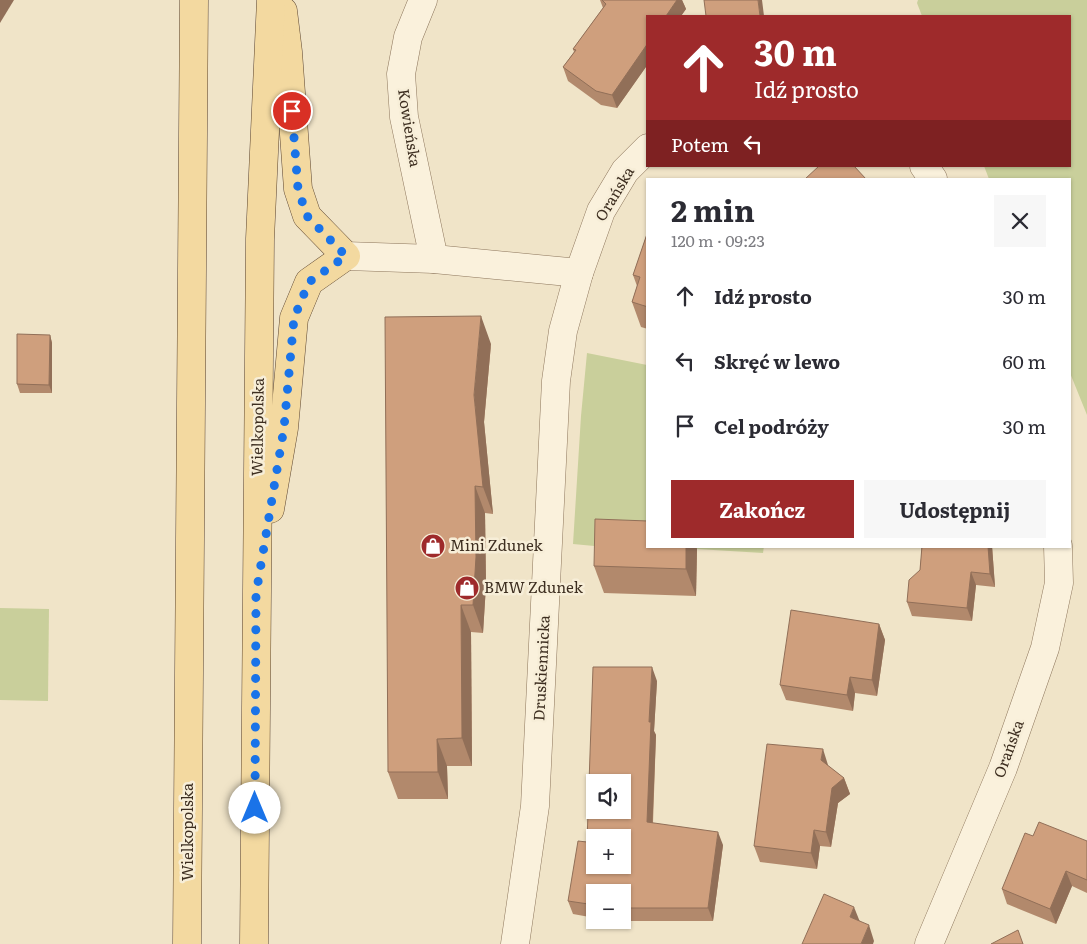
<!DOCTYPE html>
<html lang="pl">
<meta charset="utf-8">
<style>
:root{--surface:#fff;--page:#f7f7f7;--text:#2b2b33;--muted:#7c7c81;--accent:#9e2a2b}
body{margin:0;font-family:Literata,serif;background:var(--page);color:var(--text);height:100vh;display:flex;flex-direction:column;font-size:19px;white-space:nowrap}
*{box-sizing:border-box;margin:0}
p{font-size:16px;color:var(--muted)}
.icon{flex:none;width:28px;height:28px;fill:none;stroke:currentColor;stroke-width:2;stroke-linecap:round;stroke-linejoin:round}
.map{position:relative;flex:1;overflow:hidden}
.panel{position:absolute;left:646px;top:178px;width:425px;height:370px;display:flex;flex-direction:column;background:var(--surface);border-radius:0px;box-shadow:0 1px 4px #0004}
.panel>*{flex:none}
.banner{position:absolute;left:646px;top:15px;width:425px;height:152px;border-radius:0px;box-shadow:0 1px 4px #0004;background:#9e2a2b;color:#fff;overflow:hidden}
.buttons{position:absolute;left:586px;top:774px;display:grid;gap:10px}
.buttons a{display:grid;place-items:center;width:45px;height:45px;border-radius:0px;background:var(--surface);box-shadow:0 1px 4px #0004;font-size:25px}
.pin{position:absolute;display:grid;place-items:center;width:42px;height:42px;color:#fff;margin:-21px;border:2px solid #fff;border-radius:50%;box-shadow:0 1px 5px #0007}
.me{position:absolute;width:55px;margin:-28px;rotate:0deg;stroke-linejoin:round;filter:drop-shadow(0 0 4px #0008)}
.turn{display:flex;align-items:center;gap:18px;height:105px;padding:0 25px;font-size:22px}
.turn .icon{width:65px;height:65px;stroke-width:2.5}
.turn b{display:block;font-size:35px;line-height:42px}
.then{display:flex;align-items:center;height:48px;padding:0 25px;background:#0003;gap:10px;font-size:19px}
.round{display:grid;place-items:center;flex:none;width:52px;height:52px;border-radius:0px;background:var(--page)}
.summary{display:flex;align-items:center;justify-content:space-between;height:85px;padding:0 25px}
h1{font-size:30px;font-weight:700;line-height:38px}
.action{display:flex;gap:10px;margin-top:auto;padding:10px 25px}
.action a{flex:1;height:58px;border-radius:0px;background:var(--accent);color:#fff;font-size:20px;font-weight:700;line-height:58px;text-align:center}
.action a+a{background:var(--page);color:var(--text)}
ul{padding:0;list-style:none}
li{display:flex;align-items:center;gap:15px;height:65px;padding:0 25px}
li div{flex:1}
li b{display:block;font-size:19px}
li em{font-style:normal}
.map>svg:first-child{display:block}
.green{fill:#c9cf9b}
.lines{fill:none;stroke-linecap:round;stroke-linejoin:round}
.street-casing{stroke:#8d765c;stroke-width:29}
.primary-casing{stroke:#5b4430;stroke-width:29}
.street{stroke:#faf1dc;stroke-width:28}
.primary{stroke:#f3d9a0;stroke-width:28}
.wall{fill:#b2896c}
.shaded-wall{fill:#916f58}
.building{fill:#cf9f7d;stroke:#916f58;fill-rule:evenodd}
.route{stroke:#1a73e8;stroke-width:9;stroke-dasharray:0 16.2}
.labels{text-anchor:middle;stroke-width:5;stroke-linejoin:round;paint-order:stroke}
.street-label{font-size:15px;fill:#3d2e20;stroke:#f7eed8}
.poi-label{font-size:15px;fill:#3d2e20;stroke:#f7eed8;text-anchor:start}
</style>
<div class="map">
<svg width="1087" height="944" viewBox="0 0 1087 944">
<rect width="100%" height="100%" fill="#f0e4c8"/>
<g class="green">
<path d="M 918,0 L 1087,0 L 1087,415 L 1070,373 L 1070,179 L 989,179 L 984,166 L 1070,166 L 1070,16 L 922,16 L 917,3 Z"/>
<path d="M 587,353 L 647,365 L 648,546 L 764,546 L 763,553 L 697,549 L 605,547 L 573,544 L 581,416 Z"/>
<path d="M 0,608 L 49,609 L 48,701 L 0,700 Z"/>
</g>
<g class="lines">
<defs>
<g id="street">
<path d="M 423,0 L 408,37 L 401,74 L 404,117 L 434,259"/>
<path d="M 924,166 L 933,179"/>
<path d="M 346,256 L 434,259 L 579,273"/>
<path d="M 515,944 L 535,806 L 556,381 L 563,331 L 579,273 L 601,211 L 625,171 L 648,148"/>
<path d="M 929,944 L 1003,768 L 1045,648 L 1059,583 L 1058,546"/>
</g>
<g id="primary">
<path d="M 270,509 L 284,428 L 294,318 L 309,282 L 346,256 L 307,216 L 298,189 L 288,52 L 283,11"/>
<path d="M 187,944 L 194,0"/>
<path d="M 254,944 L 260,239 L 271,0"/>
</g>
</defs>
<use href="#street" class="street-casing"/>
<use href="#primary" class="primary-casing"/>
<use href="#street" class="street"/>
<use href="#primary" class="primary"/>
</g>
<g class="wall">
<path d="M 600,0 L 682,0 L 686,9 L 681,16 L 648,16 L 648,64 L 617,108 L 601,105 L 568,81 L 563,67 L 574,52 L 573,49 L 603,8 Z"/>
<path d="M 648,231 L 648,329 L 641,327 L 632,302 L 637,286 L 633,275 Z"/>
<path d="M 50,335 L 52,343 L 52,393 L 20,393 L 17,384 Z"/>
<path d="M 491,344 L 484,422 L 493,514 L 485,513 L 486,585 L 483,633 L 471,632 L 472,766 L 447,766 L 448,799 L 398,799 L 388,772 Z"/>
<path d="M 648,546 L 696,546 L 697,549 L 696,596 L 604,593 L 594,566 Z"/>
<path d="M 922,546 L 992,546 L 995,587 L 976,585 L 972,621 L 912,616 L 907,602 L 920,570 Z"/>
<path d="M 879,624 L 885,640 L 877,696 L 855,693 L 853,711 L 786,700 L 780,685 Z"/>
<path d="M 657,681 L 654,731 L 656,735 L 653,823 L 723,845 L 713,921 L 615,921 L 608,920 L 622,920 L 622,892 L 595,892 L 595,918 L 573,914 L 568,901 L 587,842 Z"/>
<path d="M 828,765 L 828,766 L 844,778 L 850,794 L 838,803 L 831,847 L 820,846 L 817,869 L 760,862 L 754,846 Z"/>
<path d="M 1033,836 L 1087,841 L 1087,893 L 1072,886 L 1056,924 L 1007,904 L 1002,889 Z"/>
</g>
<g class="shaded-wall">
<path d="M 0,0 L 14,0 L 0,23 Z"/>
<path d="M 677,0 L 682,0 L 686,9 L 681,16 L 666,16 Z"/>
<path d="M 758,0 L 762,0 L 764,16 L 760,16 Z"/>
<path d="M 648,43 L 648,64 L 617,108 L 612,95 Z"/>
<path d="M 481,316 L 491,344 L 484,422 L 493,514 L 483,487 L 474,395 Z"/>
<path d="M 50,335 L 52,343 L 52,393 L 49,385 Z"/>
<path d="M 475,486 L 485,513 L 486,585 L 483,633 L 473,605 Z"/>
<path d="M 686,546 L 696,546 L 697,549 L 696,596 L 686,569 Z"/>
<path d="M 988,546 L 992,546 L 995,587 L 990,574 Z"/>
<path d="M 971,572 L 976,585 L 972,621 L 967,608 Z"/>
<path d="M 461,605 L 471,632 L 472,766 L 462,738 Z"/>
<path d="M 879,624 L 885,640 L 877,696 L 872,680 Z"/>
<path d="M 652,667 L 657,681 L 654,731 L 656,735 L 652,835 L 647,822 L 649,722 Z"/>
<path d="M 850,677 L 855,693 L 853,711 L 847,695 Z"/>
<path d="M 437,739 L 447,766 L 448,799 L 438,772 Z"/>
<path d="M 823,749 L 828,765 L 827,776 L 821,760 Z"/>
<path d="M 844,778 L 850,794 L 838,803 L 831,847 L 826,832 L 832,788 Z"/>
<path d="M 814,830 L 820,846 L 817,869 L 811,853 Z"/>
<path d="M 718,832 L 723,845 L 713,921 L 708,908 Z"/>
<path d="M 1066,871 L 1072,886 L 1056,924 L 1050,909 Z"/>
<path d="M 854,907 L 860,922 L 850,917 Z"/>
<path d="M 869,925 L 874,941 L 873,944 L 861,944 Z"/>
</g>
<g class="building">
<path d="M 602,0 L 677,0 L 666,16 L 648,16 L 648,43 L 612,95 L 596,91 L 563,67 L 576,50 L 573,49 L 606,4 Z"/>
<path d="M 704,0 L 758,0 L 760,16 L 706,16 Z"/>
<path d="M 819,166 L 854,166 L 866,179 L 805,179 Z"/>
<path d="M 648,231 L 648,307 L 632,302 L 640,277 L 633,275 Z"/>
<path d="M 481,316 L 474,395 L 483,487 L 475,486 L 476,557 L 473,605 L 461,605 L 462,738 L 437,739 L 438,772 L 388,772 L 385,317 Z"/>
<path d="M 17,334 L 50,335 L 49,385 L 17,384 Z"/>
<path d="M 595,519 L 648,521 L 648,546 L 686,546 L 686,569 L 594,566 Z"/>
<path d="M 922,546 L 988,546 L 990,574 L 971,572 L 967,608 L 907,602 L 909,580 L 920,570 Z"/>
<path d="M 791,610 L 879,624 L 872,680 L 850,677 L 847,695 L 780,685 Z"/>
<path d="M 593,667 L 652,667 L 649,722 L 651,722 L 647,822 L 718,832 L 708,908 L 622,908 L 622,892 L 595,892 L 595,905 L 568,901 L 578,841 L 587,842 ZM 595,782 L 622,782 L 622,810 L 595,810 ZM 595,838 L 622,838 L 622,865 L 595,865 Z"/>
<path d="M 767,744 L 823,749 L 821,760 L 844,778 L 832,788 L 826,832 L 814,830 L 811,853 L 754,846 Z"/>
<path d="M 1039,822 L 1087,841 L 1087,880 L 1066,871 L 1050,909 L 1002,889 L 1025,833 L 1033,836 Z"/>
<path d="M 824,894 L 854,907 L 850,917 L 869,925 L 861,944 L 802,944 Z"/>
<path d="M 1018,930 L 1023,944 L 991,944 Z"/>
</g>
<g class="lines">
<path class="route" d="M 255,808 L 256,594 L 284,428 L 294,318 L 309,282 L 346,256 L 307,216 L 298,189 L 292,111"/>
</g>
<defs>
<symbol id="shop-disc" viewBox="-11 -11 22 22"><circle r="9.5" fill="#9e2a2b" stroke="#f7eed8"/><path d="M-5-2.5h2.3a2.7 3.5 0 0 1 5.4 0H5L5.5 6h-11ZM-1.5-2.5h3a1.5 2.3 0 0 0-3 0Z" fill="#fff"/></symbol>
</defs>
<g fill-rule="evenodd">
<use href="#shop-disc" x="419" y="532" width="28" height="28"/>
<use href="#shop-disc" x="453" y="574" width="28" height="28"/>
</g>
<g class="labels">
<g class="street-label">
<text transform="translate(409 128) rotate(81)" y="5">Kowieńska</text>
<text transform="translate(615 194) rotate(-59)" y="5">Orańska</text>
<text transform="translate(258 427) rotate(-89)" y="5">Wielkopolska</text>
<text transform="translate(542 668) rotate(-87)" y="5">Druskiennicka</text>
<text transform="translate(1009 749) rotate(-70)" y="5">Orańska</text>
<text transform="translate(188 832) rotate(-90)" y="5">Wielkopolska</text>
</g>
<g class="poi-label">
<text x="450" y="551">Mini Zdunek</text>
<text x="484" y="593">BMW Zdunek</text>
</g>
</g>
</svg>
<div class="buttons">
<a><svg class="icon" aria-label="sound" viewBox="0 0 24 24"><path d="M4 9h4l5-4v14l-5-4H4zM17 9q2 3 0 6"/></svg></a>
<a>+</a>
<a>−</a>
</div>
<div class="pin" style="left:292px;top:111px;background:#d93025"><svg class="icon" aria-label="arrive" viewBox="0 0 24 24"><path d="M6 21V4h12l-3 4 3 4H6"/></svg></div>
<svg class="me" style="left:255px;top:808px" viewBox="-20 -20 40 40"><circle r="19" fill="#fff"/><path d="M0-13L10 11 0 6-10 11z" fill="#1a73e8"/></svg>
<div class="banner">
<div class="turn"><svg class="icon" aria-label="ahead" viewBox="0 0 24 24"><path d="M12 20V5M6 11l6-6 6 6"/></svg><div><b>30 m</b>Idź prosto</div></div>
<div class="then">Potem<svg class="icon" aria-label="left" viewBox="0 0 24 24"><path d="M17 20v-9H6M10 6l-5 5 5 5"/></svg></div>
</div>
<section class="panel">
<div class="summary"><div><h1>2 min</h1><p>120 m · 09:23</p></div><a class="round"><svg class="icon" aria-label="close" viewBox="0 0 24 24"><path d="M6 6l12 12M18 6L6 18"/></svg></a></div>
<ul>
<li><svg class="icon" aria-label="ahead" viewBox="0 0 24 24"><path d="M12 20V5M6 11l6-6 6 6"/></svg><div><b>Idź prosto</b></div><em>30 m</em></li>
<li><svg class="icon" aria-label="left" viewBox="0 0 24 24"><path d="M17 20v-9H6M10 6l-5 5 5 5"/></svg><div><b>Skręć w lewo</b></div><em>60 m</em></li>
<li><svg class="icon" aria-label="arrive" viewBox="0 0 24 24"><path d="M6 21V4h12l-3 4 3 4H6"/></svg><div><b>Cel podróży</b></div><em>30 m</em></li>
</ul>
<div class="action"><a>Zakończ</a><a>Udostępnij</a></div>
</section>
</div>
